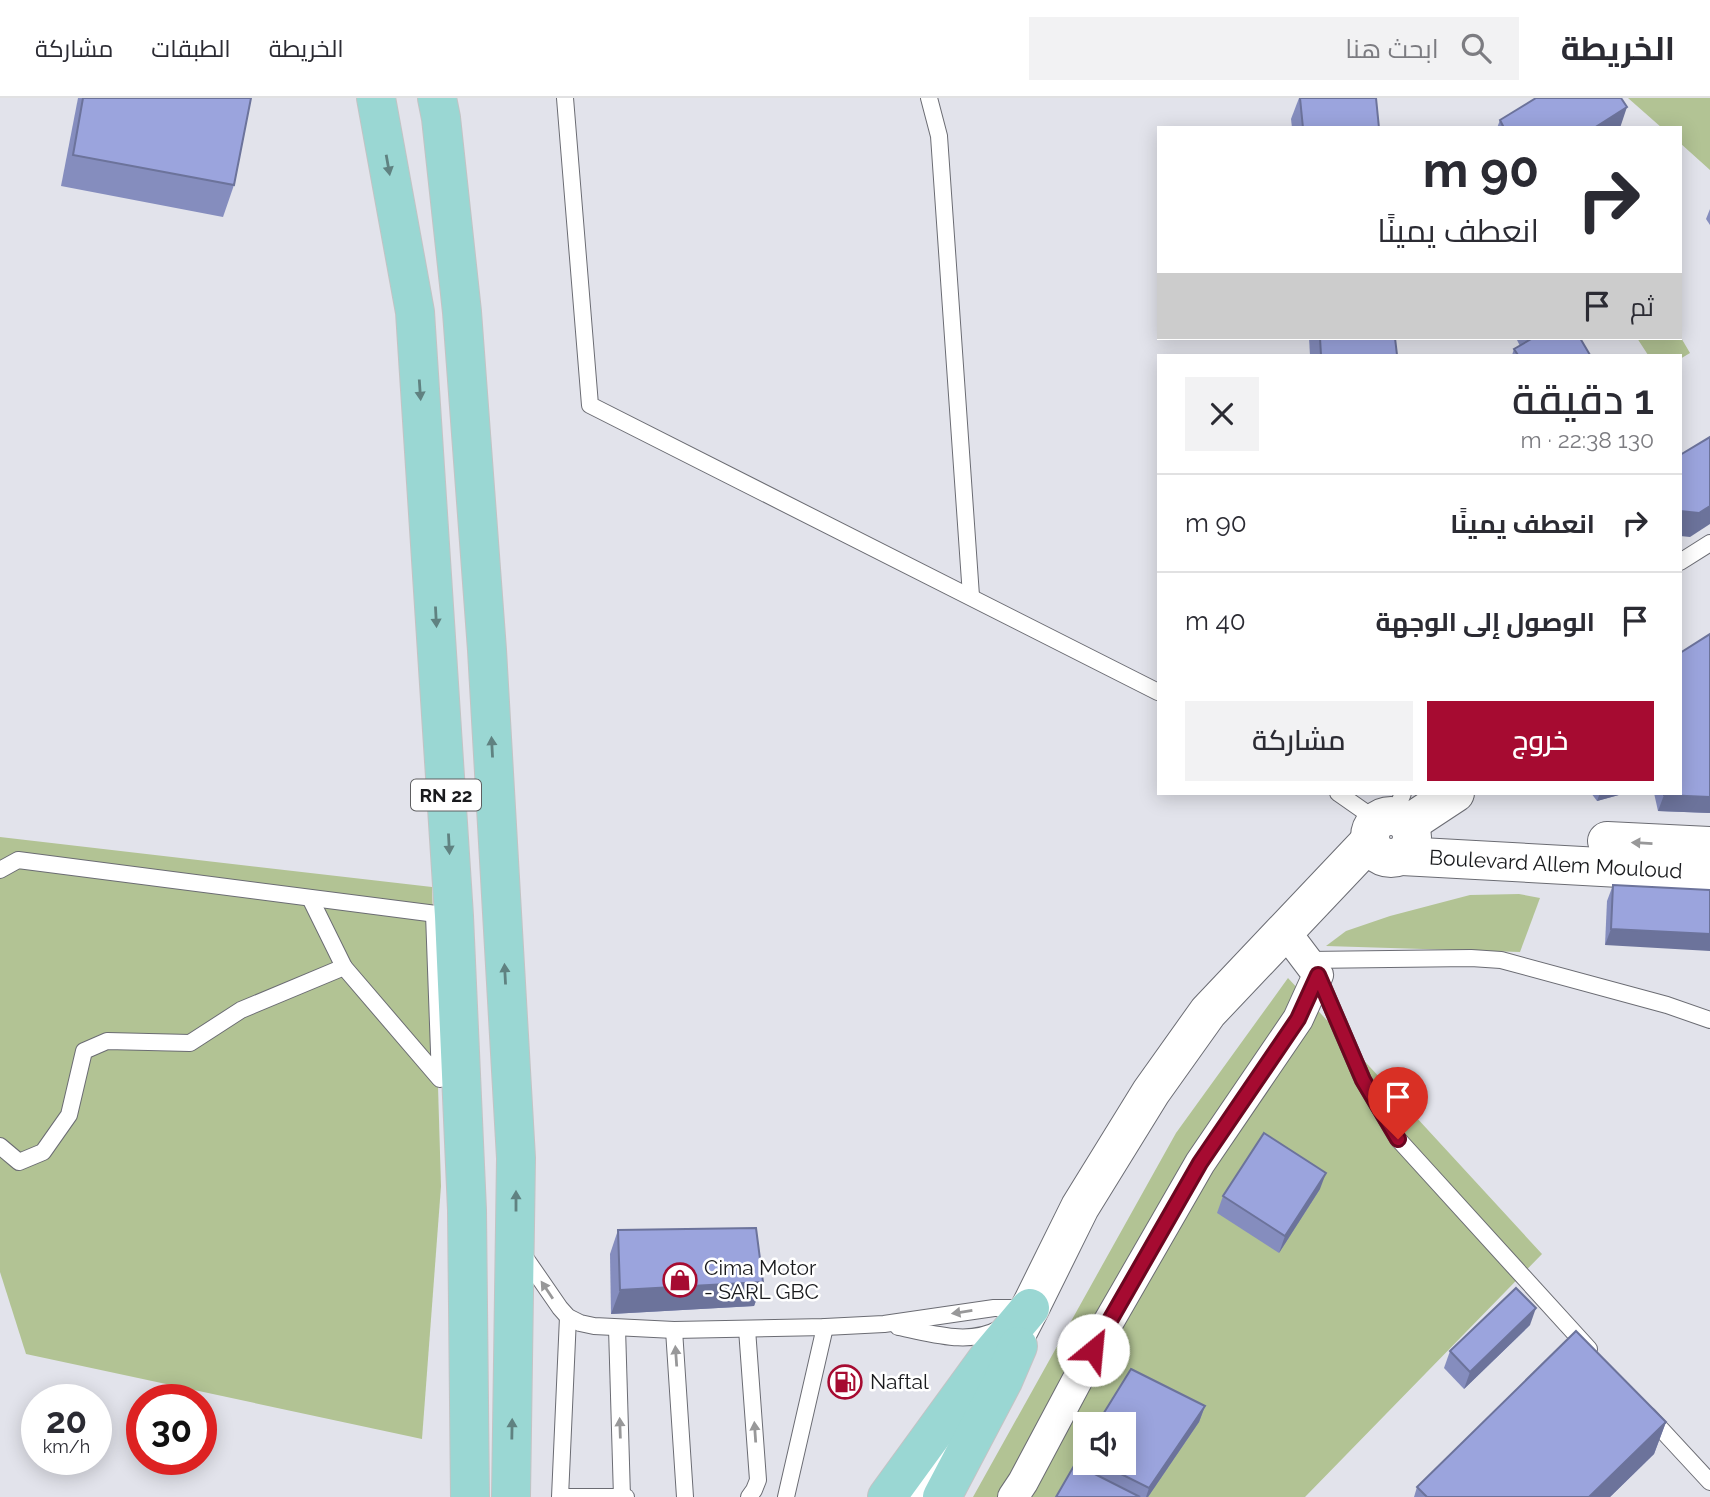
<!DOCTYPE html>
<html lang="ar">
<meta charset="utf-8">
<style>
:root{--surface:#fff;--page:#f2f2f3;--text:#2b2b33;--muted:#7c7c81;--line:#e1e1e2;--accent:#a60b31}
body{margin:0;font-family:Raleway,Cairo,sans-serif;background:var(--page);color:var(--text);direction:rtl;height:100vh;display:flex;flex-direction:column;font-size:26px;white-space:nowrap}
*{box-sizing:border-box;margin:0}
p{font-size:23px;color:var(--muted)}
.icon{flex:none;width:38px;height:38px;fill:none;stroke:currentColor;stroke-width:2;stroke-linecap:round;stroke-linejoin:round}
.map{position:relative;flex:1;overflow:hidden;direction:ltr}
.drawer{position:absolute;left:1157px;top:256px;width:525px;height:441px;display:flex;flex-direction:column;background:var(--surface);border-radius:0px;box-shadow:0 4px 18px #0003;direction:rtl}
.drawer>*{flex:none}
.hud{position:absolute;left:1157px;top:28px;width:525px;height:214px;border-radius:0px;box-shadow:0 4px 18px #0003;direction:rtl;background:#fff;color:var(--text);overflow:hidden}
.buttons{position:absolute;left:1073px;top:1314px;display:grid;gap:14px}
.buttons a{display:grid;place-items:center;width:63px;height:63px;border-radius:0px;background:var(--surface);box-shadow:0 4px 18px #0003;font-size:35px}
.speed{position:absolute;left:21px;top:1286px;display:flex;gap:14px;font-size:35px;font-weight:700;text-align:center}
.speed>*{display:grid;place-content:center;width:91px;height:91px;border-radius:50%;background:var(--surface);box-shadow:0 4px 18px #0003;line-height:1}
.speed small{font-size:18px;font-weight:400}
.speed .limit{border:10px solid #d22;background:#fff;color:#111}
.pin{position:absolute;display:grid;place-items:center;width:60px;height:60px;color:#fff;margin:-72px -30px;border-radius:50% 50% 50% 0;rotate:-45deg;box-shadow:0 0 7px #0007}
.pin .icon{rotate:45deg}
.me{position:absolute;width:77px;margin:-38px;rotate:28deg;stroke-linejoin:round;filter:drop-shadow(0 0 5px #0008)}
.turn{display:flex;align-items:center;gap:24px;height:147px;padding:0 28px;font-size:32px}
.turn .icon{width:91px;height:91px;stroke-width:2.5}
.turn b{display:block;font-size:49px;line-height:60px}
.then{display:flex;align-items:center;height:66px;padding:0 28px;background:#0003;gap:14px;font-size:26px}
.round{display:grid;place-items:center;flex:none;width:74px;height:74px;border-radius:0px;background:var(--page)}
.headline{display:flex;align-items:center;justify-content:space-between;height:119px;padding:0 28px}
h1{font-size:42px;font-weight:600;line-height:52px}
.action{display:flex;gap:14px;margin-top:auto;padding:14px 28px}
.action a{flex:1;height:80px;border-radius:0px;background:var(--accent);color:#fff;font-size:28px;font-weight:600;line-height:80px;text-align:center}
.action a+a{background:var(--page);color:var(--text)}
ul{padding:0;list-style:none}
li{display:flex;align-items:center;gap:21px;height:98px;padding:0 28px;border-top:2px solid var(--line)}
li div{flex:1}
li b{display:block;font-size:26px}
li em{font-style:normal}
header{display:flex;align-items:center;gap:42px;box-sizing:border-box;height:98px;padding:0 35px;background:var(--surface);border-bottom:2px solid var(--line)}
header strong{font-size:33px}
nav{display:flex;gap:38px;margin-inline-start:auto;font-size:24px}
.search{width:490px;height:63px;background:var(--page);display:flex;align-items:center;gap:18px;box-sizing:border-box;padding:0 24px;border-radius:0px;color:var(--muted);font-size:26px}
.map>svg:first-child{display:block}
.green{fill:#b2c394;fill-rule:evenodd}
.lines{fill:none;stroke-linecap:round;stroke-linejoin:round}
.service-casing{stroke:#6b6c73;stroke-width:18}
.minor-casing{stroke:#6b6c73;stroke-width:32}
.secondary-casing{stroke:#6b6c73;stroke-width:40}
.primary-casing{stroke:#c3c3c4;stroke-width:40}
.service{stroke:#fff;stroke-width:16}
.minor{stroke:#fff;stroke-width:30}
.secondary{stroke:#fff;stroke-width:38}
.primary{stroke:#9ad7d3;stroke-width:38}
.wall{fill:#858dbe}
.shaded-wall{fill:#6c739b}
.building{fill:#9ba4dd;stroke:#6c739b;stroke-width:2}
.oneway{fill:#608281}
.oneway2{fill:#989899}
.route-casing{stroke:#6c0720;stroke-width:18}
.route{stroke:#a60b31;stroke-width:12}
.labels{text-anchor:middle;stroke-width:5;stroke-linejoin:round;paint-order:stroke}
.shield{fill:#fff;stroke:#5e5f61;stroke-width:2}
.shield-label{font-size:19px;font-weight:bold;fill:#191a1d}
.street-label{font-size:21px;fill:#191a1d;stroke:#fff}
.poi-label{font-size:21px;fill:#191a1d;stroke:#fff;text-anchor:start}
</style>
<header>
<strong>الخريطة</strong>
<div class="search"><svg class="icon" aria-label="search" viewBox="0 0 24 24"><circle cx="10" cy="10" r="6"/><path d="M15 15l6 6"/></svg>ابحث هنا</div>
<nav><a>الخريطة</a><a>الطبقات</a><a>مشاركة</a></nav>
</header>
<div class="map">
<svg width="1710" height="1399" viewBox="0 0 1710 1399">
<rect width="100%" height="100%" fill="#e2e3eb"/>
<g class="green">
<path d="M 1628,0 L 1710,0 L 1710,72 L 1680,45 L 1680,30 L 1662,30 Z"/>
<path d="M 1680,238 L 1690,255 L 1680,261 L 1680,257 L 1648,257 L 1637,240 L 1680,240 Z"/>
<path d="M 0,739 L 432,789 L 441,1088 L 422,1341 L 26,1256 L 0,1174 Z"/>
<path d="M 1519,796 L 1540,800 L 1520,854 L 1326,848 L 1346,833 L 1390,818 L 1470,797 Z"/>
<path d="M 1288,880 L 1542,1156 L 1305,1399 L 973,1399 L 1176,1035 ZM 1085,1326 L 1124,1326 L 1124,1365 L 1085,1365 Z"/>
</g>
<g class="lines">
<defs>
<g id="service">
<path d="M 565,0 L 590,307 L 1158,594"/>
<path d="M 929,0 L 939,38 L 971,498"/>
<path d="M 1680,464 L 1710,445"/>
<path d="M 1338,695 L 1378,723"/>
<path d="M 1394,718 L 1403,695"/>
<path d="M 0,772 L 18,762 L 444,817"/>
<path d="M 310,800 L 344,869"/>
<path d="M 1308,862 L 1471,860 L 1501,862 L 1667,907 L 1710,922"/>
<path d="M 1318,877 L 1363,982 L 1398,1041 L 1589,1251"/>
<path d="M 0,1048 L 19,1064 L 43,1054 L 69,1017 L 84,953 L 107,943 L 190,945 L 241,912 L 344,869 L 440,981 L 434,816"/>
<path d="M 522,1155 L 560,1210 L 568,1219 L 580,1225 L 594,1228 L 674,1232 L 825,1229 L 884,1226 L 994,1210 L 1024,1210"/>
<path d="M 898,1229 C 931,1235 968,1248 999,1231"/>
<path d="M 617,1230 L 622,1399"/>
<path d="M 747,1231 L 758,1382 L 754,1392 L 749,1399"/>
<path d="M 674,1232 L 685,1399"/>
<path d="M 1648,1317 L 1710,1384"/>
<path d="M 560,1399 L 568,1219"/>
<path d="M 568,1399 L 626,1399"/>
<path d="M 786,1399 L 825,1229"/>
</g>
<path id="minor" d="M 1013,1399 L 1023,1384 L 1105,1230 L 1200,1065 L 1298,921 L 1318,877 L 1284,832"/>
<g id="secondary">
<circle cx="1391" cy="739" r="21"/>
<path d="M 1408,726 L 1455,695"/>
<path d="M 1607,743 L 1710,748"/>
<path id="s1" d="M 1402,758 L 1710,775"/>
<path d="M 1015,1239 L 1030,1210 L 1080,1109 L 1151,994 L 1208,914 L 1370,743"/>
<path d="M 918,1399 L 962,1326"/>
</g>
<g id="primary">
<path d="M 376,0 L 415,214 L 454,818 L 467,1112 L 470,1399"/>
<path d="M 437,0 L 441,20 L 462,214 L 487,552 L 516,1060 L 511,1399"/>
<path d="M 887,1399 L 988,1260 L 1030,1210"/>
<path d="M 942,1399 L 1003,1283 L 1018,1248"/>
</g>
</defs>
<use href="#service" class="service-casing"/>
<use href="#minor" class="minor-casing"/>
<use href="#secondary" class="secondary-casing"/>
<use href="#primary" class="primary-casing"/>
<use href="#service" class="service"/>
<use href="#minor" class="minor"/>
<use href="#secondary" class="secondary"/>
<use href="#primary" class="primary"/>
</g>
<g class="wall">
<path d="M 78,0 L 251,0 L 234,87 L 223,119 L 61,88 Z"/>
<path d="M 1299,0 L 1376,0 L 1379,30 L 1292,30 L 1291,21 Z"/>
<path d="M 1500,22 L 1620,30 L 1497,30 Z"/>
<path d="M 1710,111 L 1710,127 L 1706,121 Z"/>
<path d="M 1309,240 L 1395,240 L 1397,257 L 1310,257 Z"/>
<path d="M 1516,240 L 1580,240 L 1590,257 L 1512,257 L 1514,251 L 1520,248 Z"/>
<path d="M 1591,695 L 1626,695 L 1597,703 Z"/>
<path d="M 1654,695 L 1680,695 L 1710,715 L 1658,713 Z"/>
<path d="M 1613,787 L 1710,792 L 1605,847 L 1607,803 Z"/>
<path d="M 1320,1091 L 1279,1155 L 1217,1115 L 1223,1098 Z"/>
<path d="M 618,1132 L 763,1184 L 754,1208 L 611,1216 L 610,1156 Z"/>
<path d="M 1530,1227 L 1464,1291 L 1444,1270 L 1450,1253 Z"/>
<path d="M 1205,1308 L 1199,1324 L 1148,1399 L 1056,1399 L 1075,1367 L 1079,1355 L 1085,1345 L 1085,1365 L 1124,1365 Z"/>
<path d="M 1666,1324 L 1654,1356 L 1610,1399 L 1414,1399 L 1417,1389 Z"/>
</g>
<g class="shaded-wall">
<path d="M 1627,9 L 1620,30 L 1594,30 Z"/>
<path d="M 1710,408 L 1710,426 L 1690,439 L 1680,438 L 1680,413 Z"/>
<path d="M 1600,695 L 1626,695 L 1597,703 Z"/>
<path d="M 1664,697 L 1710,699 L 1710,715 L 1658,713 Z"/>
<path d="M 1611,831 L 1710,836 L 1710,853 L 1605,847 Z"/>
<path d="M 1326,1075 L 1320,1091 L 1279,1155 L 1285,1138 Z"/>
<path d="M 763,1184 L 754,1208 L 611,1216 L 620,1192 Z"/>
<path d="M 1536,1210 L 1530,1227 L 1464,1291 L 1470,1274 Z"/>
<path d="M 1205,1308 L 1199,1324 L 1148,1399 L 1146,1399 L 1149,1390 Z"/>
<path d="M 1666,1324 L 1654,1356 L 1610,1399 L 1589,1399 Z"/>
</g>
<g class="building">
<path d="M 83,0 L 251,0 L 234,87 L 73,57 Z"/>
<path d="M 1300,0 L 1376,0 L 1379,30 L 1303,30 Z"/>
<path d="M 1536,0 L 1621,0 L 1627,9 L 1594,30 L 1504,30 L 1500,22 Z"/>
<path d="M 1320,240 L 1395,240 L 1397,257 L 1321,257 Z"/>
<path d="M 1533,240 L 1580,240 L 1590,257 L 1518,257 L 1514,251 Z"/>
<path d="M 1710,339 L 1710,408 L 1699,415 L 1680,413 L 1680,357 Z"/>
<path d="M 1710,536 L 1710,699 L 1664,697 L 1664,695 L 1680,695 L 1680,555 Z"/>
<path d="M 1613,787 L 1710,792 L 1710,836 L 1611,831 Z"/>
<path d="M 1264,1035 L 1326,1075 L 1285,1138 L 1223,1098 Z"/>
<path d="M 756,1130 L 763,1184 L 620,1192 L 618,1132 Z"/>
<path d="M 1516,1190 L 1536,1210 L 1470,1274 L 1450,1253 Z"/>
<path d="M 1576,1233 L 1666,1324 L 1589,1399 L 1427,1399 L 1417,1389 Z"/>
<path d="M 1131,1271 L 1205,1308 L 1149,1390 L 1099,1365 L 1124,1365 L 1124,1326 L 1097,1326 Z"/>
<path d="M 1085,1345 L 1085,1358 L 1079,1355 Z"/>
<path d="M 1075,1366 L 1140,1399 L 1056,1399 Z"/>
</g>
<defs><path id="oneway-solid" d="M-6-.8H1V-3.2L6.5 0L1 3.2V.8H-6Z" transform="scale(1.75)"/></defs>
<g class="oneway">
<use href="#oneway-solid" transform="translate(388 67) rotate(80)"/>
<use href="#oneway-solid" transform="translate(420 292) rotate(86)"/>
<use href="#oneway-solid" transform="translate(436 519) rotate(87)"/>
<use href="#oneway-solid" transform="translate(492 649) rotate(-93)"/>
<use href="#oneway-solid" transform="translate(449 746) rotate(87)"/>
<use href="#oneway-solid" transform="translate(505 876) rotate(-93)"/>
<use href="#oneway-solid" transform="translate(516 1103) rotate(-90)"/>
<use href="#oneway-solid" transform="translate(512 1331) rotate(-89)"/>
</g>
<g class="oneway2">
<use href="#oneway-solid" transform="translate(1642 745) rotate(-177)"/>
<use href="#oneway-solid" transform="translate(547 1192) rotate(-124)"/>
<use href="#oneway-solid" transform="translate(962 1214) rotate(171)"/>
<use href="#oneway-solid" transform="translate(676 1258) rotate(-94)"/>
<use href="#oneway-solid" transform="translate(620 1330) rotate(-92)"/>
<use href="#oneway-solid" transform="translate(755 1334) rotate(-94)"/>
</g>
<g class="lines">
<defs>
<path id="route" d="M 1093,1252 L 1200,1065 L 1298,921 L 1318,877 L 1363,982 L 1398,1041"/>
</defs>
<use href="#route" class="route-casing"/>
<use href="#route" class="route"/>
</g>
<defs>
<symbol id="shop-ring" viewBox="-11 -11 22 22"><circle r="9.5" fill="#fff" stroke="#a60b31" stroke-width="1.5"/><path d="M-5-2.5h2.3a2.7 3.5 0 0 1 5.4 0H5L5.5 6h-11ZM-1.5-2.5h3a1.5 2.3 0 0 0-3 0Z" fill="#a60b31"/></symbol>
<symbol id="fuel-ring" viewBox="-11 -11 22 22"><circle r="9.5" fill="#fff" stroke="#a60b31" stroke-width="1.5"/><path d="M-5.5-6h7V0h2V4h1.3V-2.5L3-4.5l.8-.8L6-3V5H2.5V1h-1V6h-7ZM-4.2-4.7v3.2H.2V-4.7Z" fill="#a60b31"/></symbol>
</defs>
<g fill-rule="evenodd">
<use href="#shop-ring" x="661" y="1163" width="38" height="38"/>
<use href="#fuel-ring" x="826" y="1265" width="38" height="38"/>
</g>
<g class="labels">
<rect class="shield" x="411" y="681.5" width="70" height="31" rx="5"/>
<g class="shield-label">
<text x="446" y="704">RN 22</text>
</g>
<g class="street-label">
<text dy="7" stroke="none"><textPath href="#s1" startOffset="154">Boulevard Allem Mouloud</textPath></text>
</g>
<g class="poi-label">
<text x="704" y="1177">Cima Motor<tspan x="704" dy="24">- SARL GBC</tspan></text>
<text x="870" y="1291">Naftal</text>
</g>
</g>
</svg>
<div class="buttons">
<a><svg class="icon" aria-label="sound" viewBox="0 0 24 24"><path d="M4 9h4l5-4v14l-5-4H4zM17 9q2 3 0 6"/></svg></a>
</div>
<div class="speed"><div>20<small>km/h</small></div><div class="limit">30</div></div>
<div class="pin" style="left:1398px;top:1041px;background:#d93025"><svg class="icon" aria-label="arrive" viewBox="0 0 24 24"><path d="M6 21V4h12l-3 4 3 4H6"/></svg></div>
<svg class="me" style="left:1093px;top:1252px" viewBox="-20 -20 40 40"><circle r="19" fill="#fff"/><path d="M0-13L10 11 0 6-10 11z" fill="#a60b31"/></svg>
<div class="hud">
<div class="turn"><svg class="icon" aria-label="right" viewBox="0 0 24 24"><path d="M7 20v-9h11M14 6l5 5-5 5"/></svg><div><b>90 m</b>انعطف يمينًا</div></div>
<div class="then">ثم<svg class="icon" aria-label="arrive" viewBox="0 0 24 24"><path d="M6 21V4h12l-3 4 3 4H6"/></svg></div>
</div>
<section class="drawer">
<div class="headline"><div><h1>1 دقيقة</h1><p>130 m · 22:38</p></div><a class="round"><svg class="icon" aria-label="close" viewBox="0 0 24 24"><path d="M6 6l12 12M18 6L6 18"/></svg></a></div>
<ul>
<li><svg class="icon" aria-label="right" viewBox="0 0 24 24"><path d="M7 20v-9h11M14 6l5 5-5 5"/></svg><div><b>انعطف يمينًا</b></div><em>90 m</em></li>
<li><svg class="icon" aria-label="arrive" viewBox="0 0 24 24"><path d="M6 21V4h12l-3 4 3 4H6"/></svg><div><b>الوصول إلى الوجهة</b></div><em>40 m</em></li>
</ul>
<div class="action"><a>خروج</a><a>مشاركة</a></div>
</section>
</div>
